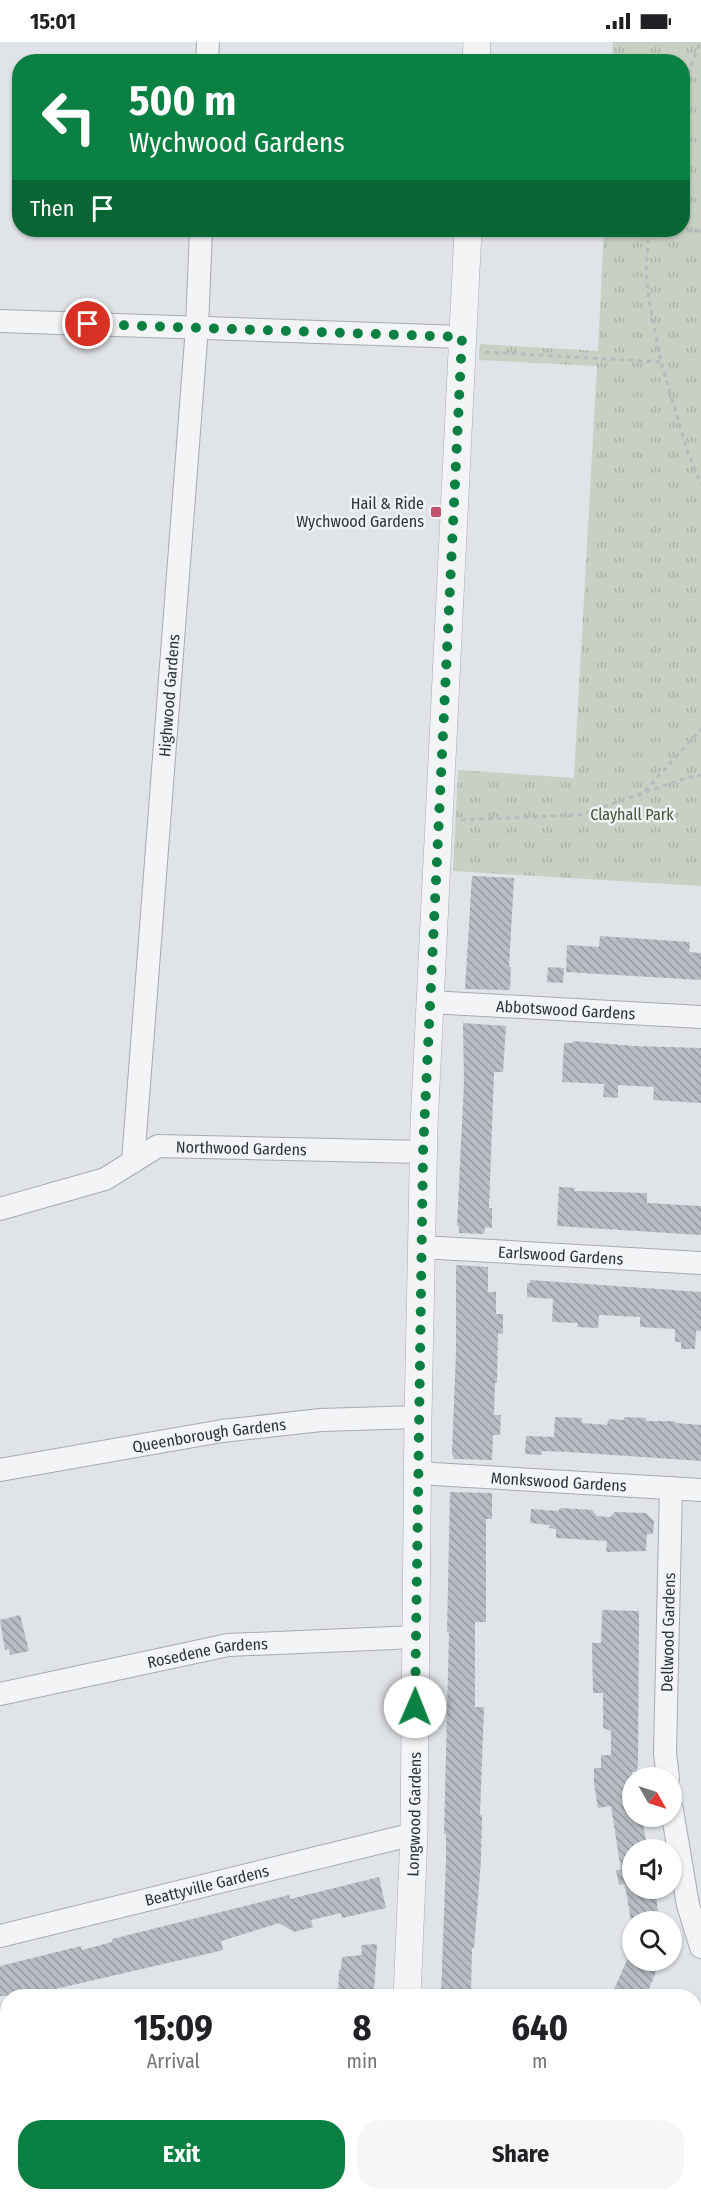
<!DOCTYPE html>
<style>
:root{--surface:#fff;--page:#f6f6f6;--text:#202124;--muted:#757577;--accent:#0b8043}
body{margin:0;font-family:"Fira Sans Condensed",sans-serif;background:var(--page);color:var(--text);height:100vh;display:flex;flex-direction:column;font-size:22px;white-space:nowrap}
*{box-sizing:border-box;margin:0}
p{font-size:20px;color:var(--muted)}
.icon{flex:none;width:33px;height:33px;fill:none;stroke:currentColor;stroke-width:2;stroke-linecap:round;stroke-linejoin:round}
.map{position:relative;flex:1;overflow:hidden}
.drawer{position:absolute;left:0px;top:1947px;width:702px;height:212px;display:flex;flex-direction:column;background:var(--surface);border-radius:24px 24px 0 0;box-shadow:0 2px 4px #0004}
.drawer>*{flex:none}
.guide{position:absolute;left:12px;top:12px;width:678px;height:183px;border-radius:24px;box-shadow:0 2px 4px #0004;background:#0b8043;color:#fff;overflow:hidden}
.needle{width:39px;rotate:129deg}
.controls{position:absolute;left:622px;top:1725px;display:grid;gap:12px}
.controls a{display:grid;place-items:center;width:60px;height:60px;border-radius:50%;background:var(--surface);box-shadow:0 2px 4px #0004;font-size:30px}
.pin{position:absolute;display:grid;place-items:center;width:51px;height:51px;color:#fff;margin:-26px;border:3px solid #fff;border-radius:50%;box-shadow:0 2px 6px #0007}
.me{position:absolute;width:66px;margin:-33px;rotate:1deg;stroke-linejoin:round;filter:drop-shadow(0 0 4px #0008)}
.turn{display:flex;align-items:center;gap:21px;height:126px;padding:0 18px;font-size:27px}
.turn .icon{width:78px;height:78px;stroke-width:2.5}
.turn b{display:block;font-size:42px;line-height:51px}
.then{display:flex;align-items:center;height:57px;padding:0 18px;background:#0003;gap:12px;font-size:22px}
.eta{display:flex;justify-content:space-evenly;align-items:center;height:102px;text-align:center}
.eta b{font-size:36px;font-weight:700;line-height:42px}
.cta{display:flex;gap:12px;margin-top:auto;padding:12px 18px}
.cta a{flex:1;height:69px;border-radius:24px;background:var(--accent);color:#fff;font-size:24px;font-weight:700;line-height:69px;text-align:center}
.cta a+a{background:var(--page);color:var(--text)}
.status{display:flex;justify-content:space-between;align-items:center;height:42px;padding:0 30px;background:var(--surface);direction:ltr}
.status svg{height:16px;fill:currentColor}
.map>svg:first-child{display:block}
.grass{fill:url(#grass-tufts)}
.building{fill:url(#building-back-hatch)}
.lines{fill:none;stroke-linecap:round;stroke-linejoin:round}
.service-casing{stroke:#a6abb1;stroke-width:12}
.minor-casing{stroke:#a6abb1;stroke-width:24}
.tertiary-casing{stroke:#a6abb1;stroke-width:28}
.path{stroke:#b6babe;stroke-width:3;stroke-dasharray:4.5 4.5;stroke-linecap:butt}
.service{stroke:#f2f4f6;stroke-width:10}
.minor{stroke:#f2f4f6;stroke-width:22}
.tertiary{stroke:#f2f4f6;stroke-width:27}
.route{stroke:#0b8043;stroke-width:10;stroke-dasharray:0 18}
.poi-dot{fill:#bf526e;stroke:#eff2f5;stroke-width:2}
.labels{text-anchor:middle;stroke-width:5;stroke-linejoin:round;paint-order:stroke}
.poi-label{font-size:16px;fill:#2a333d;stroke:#eff2f5;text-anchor:end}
.street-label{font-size:16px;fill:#2a333d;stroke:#eff2f5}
.park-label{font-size:16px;fill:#425739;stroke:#eff2f5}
</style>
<div class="status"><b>15:01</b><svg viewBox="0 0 49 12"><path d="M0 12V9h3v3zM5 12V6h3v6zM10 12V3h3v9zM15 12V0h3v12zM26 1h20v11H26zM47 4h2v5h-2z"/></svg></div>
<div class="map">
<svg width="701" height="2158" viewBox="0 0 701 2158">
<defs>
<pattern id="grass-tufts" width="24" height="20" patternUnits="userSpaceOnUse" patternTransform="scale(1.5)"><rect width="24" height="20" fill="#c7d0c2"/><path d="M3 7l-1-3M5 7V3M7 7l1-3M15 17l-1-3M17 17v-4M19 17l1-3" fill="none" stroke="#abb3a8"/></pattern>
<pattern id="building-back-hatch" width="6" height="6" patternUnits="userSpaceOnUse" patternTransform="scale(1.5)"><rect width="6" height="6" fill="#b8bdc3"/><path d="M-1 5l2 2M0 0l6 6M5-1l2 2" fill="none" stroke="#969aa0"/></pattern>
</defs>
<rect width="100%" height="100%" fill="#e0e3e7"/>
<path class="grass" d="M 613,0 L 701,0 L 701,844 L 453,829 L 458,728 L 574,736 L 597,324 L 479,318 L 480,302 L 598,309 L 604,188 L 682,188 L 682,20 L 612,19 Z"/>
<g class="building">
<path d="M 472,834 L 514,836 L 509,925 L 511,925 L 510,948 L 465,947 Z"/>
<path d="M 600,894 L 690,900 L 689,910 L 701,911 L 701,938 L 566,930 L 567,903 L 599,905 Z"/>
<path d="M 548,925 L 564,926 L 563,941 L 547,940 Z"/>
<path d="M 463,981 L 506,984 L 503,1030 L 494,1030 L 489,1166 L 492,1166 L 492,1186 L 485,1185 L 484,1192 L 459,1191 L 459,1184 L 457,1184 L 464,1040 Z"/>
<path d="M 573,999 L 635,1004 L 701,1006 L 701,1061 L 653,1058 L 654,1045 L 618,1043 L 618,1056 L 603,1055 L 604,1042 L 562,1040 L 564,1001 L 573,1001 Z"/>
<path d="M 559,1145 L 575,1146 L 574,1149 L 647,1151 L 647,1161 L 701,1164 L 701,1193 L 557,1184 Z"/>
<path d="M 456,1223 L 488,1225 L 488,1250 L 496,1250 L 496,1272 L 503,1272 L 503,1292 L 498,1291 L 497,1341 L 495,1341 L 494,1373 L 501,1373 L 500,1393 L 493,1393 L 492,1418 L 454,1417 L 452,1411 L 456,1310 Z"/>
<path d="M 530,1238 L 701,1250 L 701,1289 L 696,1289 L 695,1307 L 681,1307 L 681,1300 L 675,1300 L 675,1287 L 640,1285 L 640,1275 L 599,1273 L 598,1286 L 577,1285 L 578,1281 L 552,1280 L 553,1257 L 527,1255 L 527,1241 L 530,1241 Z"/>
<path d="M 555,1375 L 582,1376 L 582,1381 L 607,1383 L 609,1377 L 624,1378 L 624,1375 L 646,1376 L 646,1379 L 674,1379 L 676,1381 L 701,1383 L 701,1419 L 569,1410 L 542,1409 L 542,1413 L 525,1412 L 526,1394 L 554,1395 Z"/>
<path d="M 450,1450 L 492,1451 L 492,1477 L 486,1477 L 486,1580 L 475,1580 L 475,1665 L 484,1665 L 480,1773 L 482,1773 L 481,1819 L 474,1906 L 472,1906 L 471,1954 L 441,1954 L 446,1818 L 446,1792 L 444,1792 L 449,1590 L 447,1590 Z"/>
<path d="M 561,1466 L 592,1468 L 597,1474 L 610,1475 L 615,1470 L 646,1471 L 654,1479 L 653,1492 L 647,1492 L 646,1509 L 606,1510 L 607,1499 L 556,1496 L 556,1487 L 549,1486 L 550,1483 L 530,1481 L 531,1467 L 558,1469 Z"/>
<path d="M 602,1568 L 639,1569 L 638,1724 L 636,1730 L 632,1730 L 633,1774 L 641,1774 L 647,1802 L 645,1802 L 646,1808 L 633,1808 L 633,1846 L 655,1846 L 659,1876 L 638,1880 L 631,1880 L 626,1848 L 624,1842 L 619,1843 L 616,1828 L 621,1828 L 611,1764 L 598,1766 L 594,1741 L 594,1726 L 601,1726 L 601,1713 L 611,1713 L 611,1689 L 603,1686 L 603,1651 L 593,1651 L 592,1601 L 601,1601 Z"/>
<path d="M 20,1573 L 29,1609 L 10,1613 L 9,1607 L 5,1608 L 0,1578 Z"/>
<path d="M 379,1835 L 386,1866 L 342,1876 L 341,1871 L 311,1878 L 313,1885 L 294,1890 L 279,1881 L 221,1899 L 223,1908 L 211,1911 L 25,1954 L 0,1954 L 0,1924 L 81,1904 L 82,1908 L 112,1900 L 112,1897 L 289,1853 L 290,1857 Z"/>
<path d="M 377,1902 L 374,1951 L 371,1951 L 371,1954 L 338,1954 L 339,1928 L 341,1928 L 342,1915 L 362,1913 L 361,1903 Z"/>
<path d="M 627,1918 L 661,1918 L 646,1954 L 611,1954 Z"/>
</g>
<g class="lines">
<defs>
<g id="service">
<path d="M 303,2158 L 303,2151"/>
<path d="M 375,2158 L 375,2151"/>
</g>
<g id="minor">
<path d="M 207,20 L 208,0"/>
<path d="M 0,279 L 462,295"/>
<path id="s1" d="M 430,960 L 701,975"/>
<path id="s2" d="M 133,1120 L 197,285 L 201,188"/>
<path id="s3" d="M 0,1167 L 105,1137 L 158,1104 L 423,1110"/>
<path id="s4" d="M 421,1205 L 701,1221"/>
<path id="s5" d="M 0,1428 L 222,1389 L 321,1378 L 418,1375"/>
<path id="s6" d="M 417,1431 L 701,1448"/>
<path id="s7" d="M 0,1652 L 228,1603 L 416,1595"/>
<path id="s8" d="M 668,1736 L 665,1711 L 671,1446"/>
<path d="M 672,1768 L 688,1863 L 701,1905"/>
<path id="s9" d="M 0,1894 L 414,1792"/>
<path d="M 694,1986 L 701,1984"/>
<path d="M 0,2145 L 8,2144"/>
</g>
<g id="tertiary">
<path d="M 476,20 L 477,0"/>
<path id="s10" d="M 407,1954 L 414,1792 L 418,1375 L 424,1084 L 468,188"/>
<path d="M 396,2158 L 397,2151"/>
</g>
</defs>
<use href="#service" class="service-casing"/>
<use href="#minor" class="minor-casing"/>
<use href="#tertiary" class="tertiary-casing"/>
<g class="path">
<path d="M 682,49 L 700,0"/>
<path d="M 649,188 L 646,230 L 649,258 L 661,320 L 688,411 L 701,443"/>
<path d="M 651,188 L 701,189"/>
<path d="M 485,310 L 661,320"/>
<path d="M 645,749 L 701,687"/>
<path d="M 461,778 L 580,773 L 689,735 L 701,733"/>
</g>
<use href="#service" class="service"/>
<use href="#minor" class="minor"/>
<use href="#tertiary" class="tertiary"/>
</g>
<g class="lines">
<path class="route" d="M 88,282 L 462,295 L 423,1110 L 415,1665"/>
</g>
<rect class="poi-dot" x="430" y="464" width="12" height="12" rx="3"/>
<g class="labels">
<g class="poi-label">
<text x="424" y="467">Hail &amp; Ride<tspan x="424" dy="18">Wychwood Gardens</tspan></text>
</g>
<g class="street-label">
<text dy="6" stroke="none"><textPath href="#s2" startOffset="468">Highwood Gardens</textPath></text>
<text dy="6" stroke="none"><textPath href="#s1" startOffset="136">Abbotswood Gardens</textPath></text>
<text dy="6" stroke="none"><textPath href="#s3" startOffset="255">Northwood Gardens</textPath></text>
<text dy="6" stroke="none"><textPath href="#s4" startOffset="140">Earlswood Gardens</textPath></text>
<text dy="6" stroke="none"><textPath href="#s5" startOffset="212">Queenborough Gardens</textPath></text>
<text dy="6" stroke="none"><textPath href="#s6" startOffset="142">Monkswood Gardens</textPath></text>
<text dy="6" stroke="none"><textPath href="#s8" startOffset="146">Dellwood Gardens</textPath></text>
<text dy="6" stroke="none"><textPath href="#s7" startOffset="212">Rosedene Gardens</textPath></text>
<text dy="6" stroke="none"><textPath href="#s10" startOffset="182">Longwood Gardens</textPath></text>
<text dy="6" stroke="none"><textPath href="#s9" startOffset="213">Beattyville Gardens</textPath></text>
</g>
<g class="park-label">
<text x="632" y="778">Clayhall Park</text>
</g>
</g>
</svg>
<div class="controls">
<a><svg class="needle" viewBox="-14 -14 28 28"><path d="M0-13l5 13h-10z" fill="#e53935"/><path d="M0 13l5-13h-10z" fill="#757577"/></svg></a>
<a><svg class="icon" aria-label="sound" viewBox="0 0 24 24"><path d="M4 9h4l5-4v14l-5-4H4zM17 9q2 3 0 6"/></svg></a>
<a><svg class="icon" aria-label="search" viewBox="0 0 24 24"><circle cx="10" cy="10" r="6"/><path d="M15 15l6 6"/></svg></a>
</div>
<div class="pin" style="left:88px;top:282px;background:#d93025"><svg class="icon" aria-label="arrive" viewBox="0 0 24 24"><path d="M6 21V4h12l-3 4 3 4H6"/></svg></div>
<svg class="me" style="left:415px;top:1665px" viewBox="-20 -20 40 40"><circle r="19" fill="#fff"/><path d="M0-13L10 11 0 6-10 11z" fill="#0b8043"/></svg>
<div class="guide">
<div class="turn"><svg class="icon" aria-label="left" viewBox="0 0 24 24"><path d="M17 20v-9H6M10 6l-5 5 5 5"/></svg><div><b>500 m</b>Wychwood Gardens</div></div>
<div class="then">Then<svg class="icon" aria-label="arrive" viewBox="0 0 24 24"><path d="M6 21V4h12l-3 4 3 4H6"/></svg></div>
</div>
<section class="drawer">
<div class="eta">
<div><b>15:09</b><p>Arrival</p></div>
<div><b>8</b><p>min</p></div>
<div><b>640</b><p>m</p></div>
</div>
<div class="cta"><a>Exit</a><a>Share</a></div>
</section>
</div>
